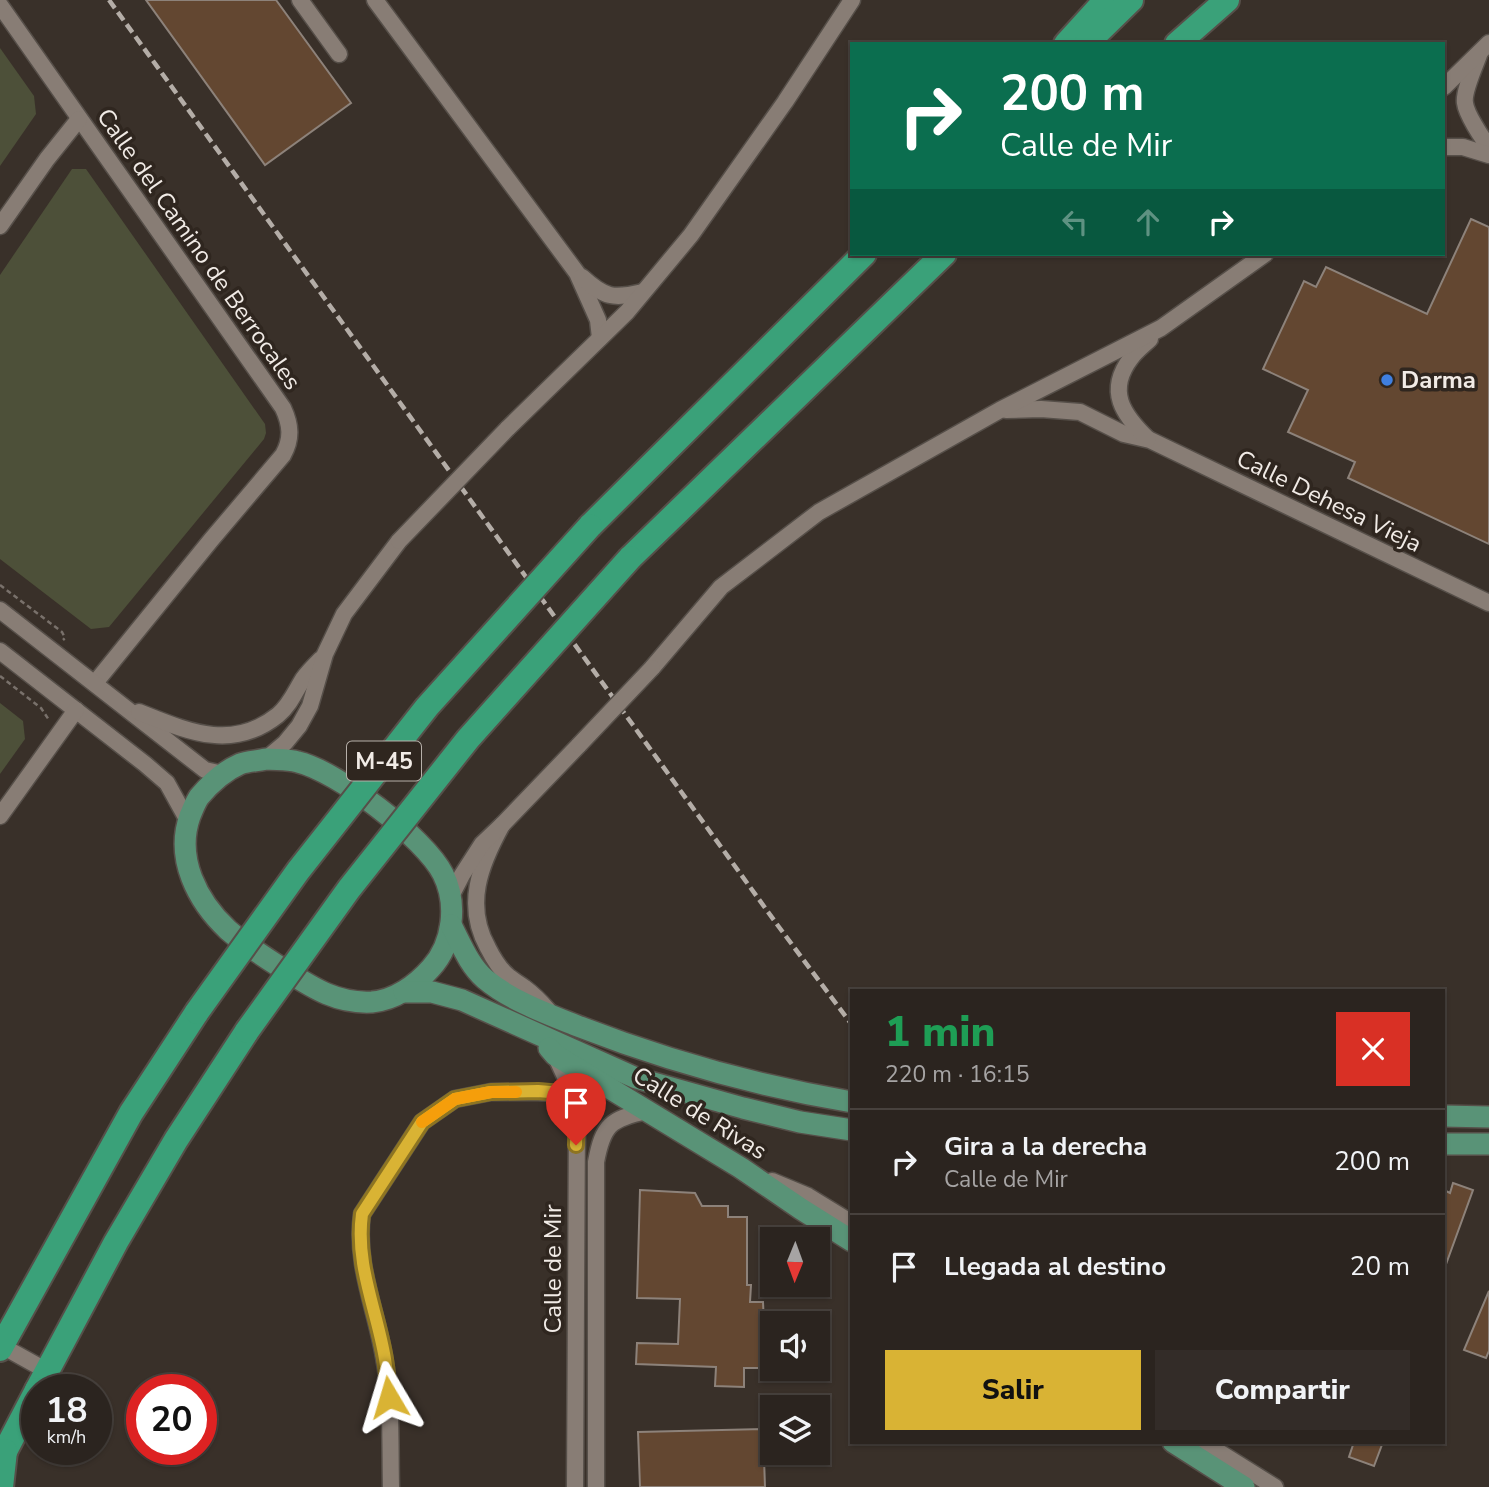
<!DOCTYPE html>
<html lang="es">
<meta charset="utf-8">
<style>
:root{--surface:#2b241f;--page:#332c28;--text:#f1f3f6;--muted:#a6a4a4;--line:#47413d;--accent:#d9b334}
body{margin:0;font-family:"Nunito Sans",sans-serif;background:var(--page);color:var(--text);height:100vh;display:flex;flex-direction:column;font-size:26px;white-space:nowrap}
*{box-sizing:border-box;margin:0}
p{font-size:23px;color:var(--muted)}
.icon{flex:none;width:38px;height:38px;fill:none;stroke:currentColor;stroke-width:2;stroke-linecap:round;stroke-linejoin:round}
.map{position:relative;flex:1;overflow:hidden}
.side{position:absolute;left:850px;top:989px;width:595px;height:455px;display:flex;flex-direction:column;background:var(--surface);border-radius:0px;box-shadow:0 2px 5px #0004,0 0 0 2px var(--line)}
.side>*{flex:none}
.guide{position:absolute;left:850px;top:42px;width:595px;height:214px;border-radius:0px;box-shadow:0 2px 5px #0004,0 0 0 2px var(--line);background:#0b6e4f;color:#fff;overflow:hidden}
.needle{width:46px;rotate:181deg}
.fabs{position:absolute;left:760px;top:1227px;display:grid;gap:14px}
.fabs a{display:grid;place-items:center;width:70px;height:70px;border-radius:0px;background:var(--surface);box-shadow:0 2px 5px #0004,0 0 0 2px var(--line);font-size:35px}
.speed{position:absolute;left:21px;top:1374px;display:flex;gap:14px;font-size:35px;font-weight:700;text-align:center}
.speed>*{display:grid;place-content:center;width:91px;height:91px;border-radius:50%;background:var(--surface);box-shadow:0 2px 5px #0004,0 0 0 2px var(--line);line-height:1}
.speed small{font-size:18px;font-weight:400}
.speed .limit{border:10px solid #d22;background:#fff;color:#111}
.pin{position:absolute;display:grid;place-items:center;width:60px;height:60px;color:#fff;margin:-72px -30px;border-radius:50% 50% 50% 0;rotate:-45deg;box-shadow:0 0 7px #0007}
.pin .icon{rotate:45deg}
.me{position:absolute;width:77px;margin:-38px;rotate:353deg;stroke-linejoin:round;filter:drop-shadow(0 0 5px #0008)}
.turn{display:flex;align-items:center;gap:24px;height:147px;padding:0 35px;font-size:32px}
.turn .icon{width:91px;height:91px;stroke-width:2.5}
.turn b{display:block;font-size:49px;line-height:60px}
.lanes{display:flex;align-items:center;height:66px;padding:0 35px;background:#0003;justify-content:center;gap:35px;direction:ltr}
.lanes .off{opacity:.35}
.round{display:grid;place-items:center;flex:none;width:74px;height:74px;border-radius:0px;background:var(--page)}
.headline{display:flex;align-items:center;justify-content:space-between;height:119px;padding:0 35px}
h1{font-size:42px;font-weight:800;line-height:52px;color:#1e9e55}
.cta{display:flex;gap:14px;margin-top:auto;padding:14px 35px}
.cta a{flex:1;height:80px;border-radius:0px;background:var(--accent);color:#111;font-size:28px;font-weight:800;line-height:80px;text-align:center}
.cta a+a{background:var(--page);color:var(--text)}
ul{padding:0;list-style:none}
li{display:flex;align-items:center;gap:21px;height:105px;padding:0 35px;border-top:2px solid var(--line)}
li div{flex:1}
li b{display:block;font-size:26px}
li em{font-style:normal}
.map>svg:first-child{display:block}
.green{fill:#4d5039}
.building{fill:#634731;stroke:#8d827a;stroke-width:2}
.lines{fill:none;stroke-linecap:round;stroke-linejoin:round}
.minor-casing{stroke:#564f49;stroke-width:19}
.major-casing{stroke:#564f49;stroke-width:24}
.highway-casing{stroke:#564f49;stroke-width:28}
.path{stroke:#79716b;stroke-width:2.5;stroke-dasharray:5 3.5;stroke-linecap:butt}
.minor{stroke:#887d75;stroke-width:16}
.major{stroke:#599377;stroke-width:21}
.highway{stroke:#3aa179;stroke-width:24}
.rail{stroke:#b4ada7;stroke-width:4.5;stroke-dasharray:10 5;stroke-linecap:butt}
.minor-bridge-casing{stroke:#564f49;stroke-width:19;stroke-linecap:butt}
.highway-bridge-casing{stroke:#564f49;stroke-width:28;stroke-linecap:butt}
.minor-bridge{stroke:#887d75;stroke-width:16}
.highway-bridge{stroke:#3aa179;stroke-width:24}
.route-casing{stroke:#8d7422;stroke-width:18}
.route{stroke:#d9b334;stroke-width:12}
.slow{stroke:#f59e0b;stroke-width:12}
.shop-dot{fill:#3f7fe0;stroke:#2f261f;stroke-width:2.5}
.labels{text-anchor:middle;stroke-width:7;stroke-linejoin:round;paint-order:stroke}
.shield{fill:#2f261f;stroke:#b7b0aa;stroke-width:2}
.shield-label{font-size:23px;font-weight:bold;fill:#f1ebe6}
.street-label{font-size:24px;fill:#f1ebe6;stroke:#2f261f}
.poi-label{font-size:24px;font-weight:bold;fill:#f1ebe6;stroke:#2f261f;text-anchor:start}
</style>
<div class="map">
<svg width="1489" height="1487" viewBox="0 0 1489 1487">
<rect width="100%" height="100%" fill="#393029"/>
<g class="green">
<path d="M 0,48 L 34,96 L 36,114 L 0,166 Z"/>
<path d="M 72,169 L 86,169 L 265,424 L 266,433 L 264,439 L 109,627 L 91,629 L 0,559 L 0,275 Z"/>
<path d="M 0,703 L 23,721 L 25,739 L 0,774 Z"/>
</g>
<g class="building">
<path d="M 146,0 L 276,0 L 351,103 L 265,165 Z"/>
<path d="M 1471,219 L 1489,227 L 1489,544 L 1348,478 L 1355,462 L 1288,432 L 1308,390 L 1263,369 L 1304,281 L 1316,287 L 1326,267 L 1427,314 Z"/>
<path d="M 1453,1183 L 1473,1190 L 1445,1267 L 1444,1267 L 1444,1190 L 1450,1193 Z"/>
<path d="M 640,1190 L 695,1193 L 702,1206 L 728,1206 L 728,1217 L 747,1217 L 747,1285 L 751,1285 L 750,1302 L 763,1302 L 766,1368 L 744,1368 L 744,1387 L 715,1386 L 716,1367 L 636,1364 L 637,1343 L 678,1344 L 680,1299 L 637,1298 Z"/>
<path d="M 1489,1291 L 1489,1351 L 1486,1358 L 1464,1350 Z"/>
<path d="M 763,1429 L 765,1487 L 640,1487 L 638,1432 Z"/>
<path d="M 1354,1442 L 1383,1442 L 1374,1466 L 1349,1457 Z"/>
</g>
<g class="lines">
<defs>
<g id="minor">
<path d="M 300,0 L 339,54"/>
<path d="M 375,0 L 577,273 L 598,320 L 600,338"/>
<path d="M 0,5 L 283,408 C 291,425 292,439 283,455 L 211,540 L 95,683"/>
<path d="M 1479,55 C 1475,66 1463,92 1465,103 C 1466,113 1482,139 1489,146"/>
<path d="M 1444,87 L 1489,43"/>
<path d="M 1444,147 L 1463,147 L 1489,155"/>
<path d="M 0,226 L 47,159 L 79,119"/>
<path d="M 582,277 C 605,298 613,299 643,292"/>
<path d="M 1006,410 L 1041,409 L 1080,412 L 1124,434 L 1150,440 L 1489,603"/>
<path d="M 507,429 L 627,312 L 691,235 L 785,102 L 852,0"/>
<path d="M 1148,439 C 1123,415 1106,391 1131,358 C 1136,351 1144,345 1150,339"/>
<path d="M 0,610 L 205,770 L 223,774"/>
<path d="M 0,651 L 145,764 L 167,783 L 188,821"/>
<path d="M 652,668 L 721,587 L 819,512 L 1000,410 L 1161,328 L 1265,254"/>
<path d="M 139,712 C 187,731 232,752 278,715 C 290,705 295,692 303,679 C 308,672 315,665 321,659"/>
<path d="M 266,759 L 285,743 L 299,726 L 310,706 L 325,654 L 344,614 L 399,541"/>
<path d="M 0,816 L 76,710"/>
<path d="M 502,825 C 480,865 464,905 488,948 C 493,958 499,968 507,975 C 512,980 519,983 525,988 C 533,994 541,1002 548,1010"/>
<path d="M 450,898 L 462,875 L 482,844 L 502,825 L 579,745"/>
<path d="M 555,1055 L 573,1094 L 577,1118 L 575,1487"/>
<path d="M 772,1181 L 808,1196 L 852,1223"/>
<path d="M 2,1346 L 47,1371"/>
<path d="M 1203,1442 L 1275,1487"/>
<path d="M 391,1487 C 390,1444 392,1400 384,1357 C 376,1309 355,1264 362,1214 L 422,1122 L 455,1099 L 491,1092 L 538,1092 L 573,1094"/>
<path d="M 596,1487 L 596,1162 C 603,1125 610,1119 647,1111"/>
</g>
<g id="major">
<path d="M 266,759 C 277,760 288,759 298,762 C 337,771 425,838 443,874 C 458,904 453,944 431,968 C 416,985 395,1000 372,1002 C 335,1004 310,986 280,967 C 263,956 244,944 228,930 C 197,901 175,858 190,816 C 193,809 195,803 199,797 C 210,784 224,771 240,764 C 248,761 258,761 266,759 Z"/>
<path d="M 451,925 C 461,944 469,965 485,979 C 510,1000 545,1013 575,1025 C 665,1060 757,1086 852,1102"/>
<path d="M 404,992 L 432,992 L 462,1000 L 636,1078 L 743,1108 L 800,1122 L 852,1130"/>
<path d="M 549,1048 L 555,1055 L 741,1168 L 801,1209 L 852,1241"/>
<path d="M 1444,1116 L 1489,1117"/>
<path d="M 1444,1144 L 1489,1144"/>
<path d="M 1173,1442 L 1244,1487"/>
</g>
<g id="highway">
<path d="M 1066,44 L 1106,0"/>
<path d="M 1086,44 L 1131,0"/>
<path d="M 1177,44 L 1227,0"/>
<path d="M 590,526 L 864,254"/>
<path d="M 630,558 L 944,254"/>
<path d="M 0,1349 L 131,1113 L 197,1012"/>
<path d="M 37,1390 L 116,1242 L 176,1140 L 247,1031"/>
<path d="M 0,1461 L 37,1390"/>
<path d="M 1,1487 L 5,1451"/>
</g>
</defs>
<use href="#minor" class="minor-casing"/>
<use href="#major" class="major-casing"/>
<use href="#highway" class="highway-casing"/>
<g class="path">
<path d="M 0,585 L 62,632 L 65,638 L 63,640"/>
<path d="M 0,676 L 41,708 L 49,720"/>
</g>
<use href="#minor" class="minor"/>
<use href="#major" class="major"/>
<use href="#highway" class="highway"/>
<path class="rail" d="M 109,0 L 776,923 L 852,1025"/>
<defs>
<g id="minor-bridge">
<path d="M 399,541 L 507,429"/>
<path d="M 579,745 L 652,668"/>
</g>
<g id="highway-bridge">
<path d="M 197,1012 L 298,871 L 427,707 L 590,526"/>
<path d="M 247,1031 L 349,889 L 468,739 L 630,558"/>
</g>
</defs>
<use href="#minor-bridge" class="minor-bridge-casing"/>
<use href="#highway-bridge" class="highway-bridge-casing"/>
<use href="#minor-bridge" class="minor-bridge"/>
<use href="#highway-bridge" class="highway-bridge"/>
</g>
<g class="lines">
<defs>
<path id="route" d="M 389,1397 C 388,1384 387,1371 385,1359 C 377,1310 355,1265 362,1214 L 422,1122 L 455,1099 L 491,1092 L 538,1091 L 573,1094 L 577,1118 L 576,1145"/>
</defs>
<use href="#route" class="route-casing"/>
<use href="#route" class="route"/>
<path class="slow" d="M 422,1122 L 455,1099 L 491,1092 L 516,1092"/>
</g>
<circle class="shop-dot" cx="1387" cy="380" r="7"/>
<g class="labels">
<rect class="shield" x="347" y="741.5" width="74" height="39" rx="5"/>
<g class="shield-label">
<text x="384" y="769">M-45</text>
</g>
<g class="street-label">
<text transform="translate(199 249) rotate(55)" y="8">Calle del Camino de Berrocales</text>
<text transform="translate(1329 501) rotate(26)" y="8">Calle Dehesa Vieja</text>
<text transform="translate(700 1113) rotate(32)" y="8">Calle de Rivas</text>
<text transform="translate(553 1269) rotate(-90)" y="8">Calle de Mir</text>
</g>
<g class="poi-label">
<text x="1401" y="388">Darma</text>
</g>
</g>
</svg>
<div class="fabs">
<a><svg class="needle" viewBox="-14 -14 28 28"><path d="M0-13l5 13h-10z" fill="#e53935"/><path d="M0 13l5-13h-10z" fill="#a6a4a4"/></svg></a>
<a><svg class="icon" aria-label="sound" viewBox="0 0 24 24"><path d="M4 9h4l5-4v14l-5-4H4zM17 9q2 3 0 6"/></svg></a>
<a><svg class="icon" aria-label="layers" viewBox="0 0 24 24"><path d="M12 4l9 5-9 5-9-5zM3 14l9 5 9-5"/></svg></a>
</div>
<div class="speed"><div>18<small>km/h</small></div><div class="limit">20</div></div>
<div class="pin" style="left:576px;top:1145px;background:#d93025"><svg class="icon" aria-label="arrive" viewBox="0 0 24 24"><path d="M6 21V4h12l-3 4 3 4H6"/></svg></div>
<svg class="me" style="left:389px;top:1397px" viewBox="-20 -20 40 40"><path d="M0-17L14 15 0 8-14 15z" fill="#d9b334" stroke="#fff" stroke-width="4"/></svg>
<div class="guide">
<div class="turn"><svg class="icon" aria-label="right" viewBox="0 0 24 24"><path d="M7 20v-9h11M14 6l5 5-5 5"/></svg><div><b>200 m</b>Calle de Mir</div></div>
<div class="lanes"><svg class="icon off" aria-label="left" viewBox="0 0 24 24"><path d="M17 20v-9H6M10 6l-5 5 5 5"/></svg><svg class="icon off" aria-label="ahead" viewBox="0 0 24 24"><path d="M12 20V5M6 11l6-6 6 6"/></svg><svg class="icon" aria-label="right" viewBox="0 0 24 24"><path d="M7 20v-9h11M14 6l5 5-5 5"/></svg></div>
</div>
<section class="side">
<div class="headline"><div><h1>1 min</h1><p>220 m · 16:15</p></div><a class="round" style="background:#d93025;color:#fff"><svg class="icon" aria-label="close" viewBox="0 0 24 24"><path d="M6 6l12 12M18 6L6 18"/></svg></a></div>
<ul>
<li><svg class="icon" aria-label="right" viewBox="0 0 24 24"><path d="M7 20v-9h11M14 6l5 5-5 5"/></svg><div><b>Gira a la derecha</b><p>Calle de Mir</p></div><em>200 m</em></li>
<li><svg class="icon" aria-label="arrive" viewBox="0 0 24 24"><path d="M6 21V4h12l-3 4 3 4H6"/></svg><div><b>Llegada al destino</b></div><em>20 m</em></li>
</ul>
<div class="cta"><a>Salir</a><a>Compartir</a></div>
</section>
</div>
